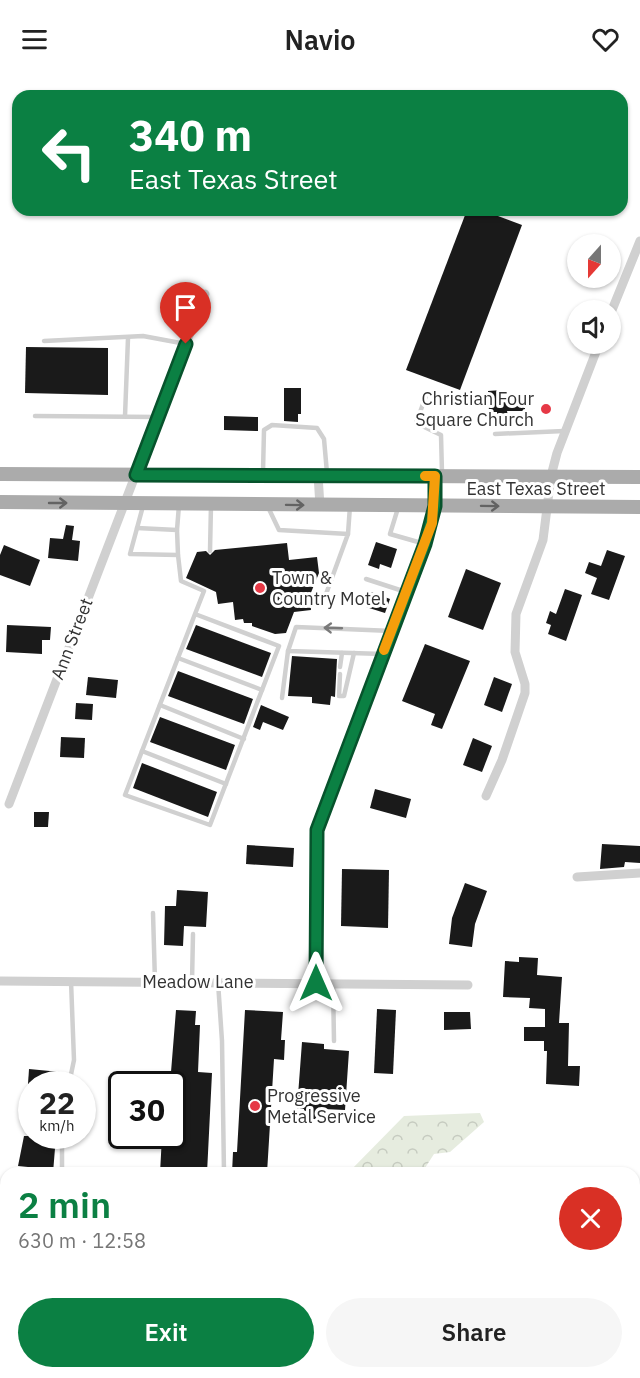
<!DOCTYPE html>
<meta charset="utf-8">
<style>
:root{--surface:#fff;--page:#f6f6f6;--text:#222;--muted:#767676;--accent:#0b8043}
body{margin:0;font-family:"IBM Plex Sans",sans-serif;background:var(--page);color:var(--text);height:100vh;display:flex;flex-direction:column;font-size:22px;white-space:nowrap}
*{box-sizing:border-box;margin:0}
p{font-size:20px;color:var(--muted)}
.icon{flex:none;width:33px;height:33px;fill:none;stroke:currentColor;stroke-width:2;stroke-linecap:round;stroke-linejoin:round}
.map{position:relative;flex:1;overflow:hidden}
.drawer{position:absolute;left:0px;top:1089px;width:640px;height:212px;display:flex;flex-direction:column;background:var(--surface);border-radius:18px 18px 0 0;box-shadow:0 2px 4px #0004}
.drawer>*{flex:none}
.guide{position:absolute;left:12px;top:12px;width:616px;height:126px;border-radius:18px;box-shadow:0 2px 4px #0004;background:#0b8043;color:#fff;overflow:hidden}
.needle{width:39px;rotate:201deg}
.controls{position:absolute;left:567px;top:156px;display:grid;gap:12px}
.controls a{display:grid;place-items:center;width:54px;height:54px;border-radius:50%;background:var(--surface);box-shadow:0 2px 4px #0004;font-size:30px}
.speed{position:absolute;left:18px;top:993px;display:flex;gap:12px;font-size:30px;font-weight:700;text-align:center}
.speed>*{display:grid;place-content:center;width:78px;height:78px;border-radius:50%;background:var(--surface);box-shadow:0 2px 4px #0004;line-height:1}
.speed small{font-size:15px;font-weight:400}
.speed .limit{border:3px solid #111;border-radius:9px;background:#fff;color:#111}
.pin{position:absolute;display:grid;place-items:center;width:51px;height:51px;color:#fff;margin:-62px -26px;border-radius:50% 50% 50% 0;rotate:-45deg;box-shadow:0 0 6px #0007}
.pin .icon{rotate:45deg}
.me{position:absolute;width:66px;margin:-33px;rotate:0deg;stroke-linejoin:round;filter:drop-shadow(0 0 4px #0008)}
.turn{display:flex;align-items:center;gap:21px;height:126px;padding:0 18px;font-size:27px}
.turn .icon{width:78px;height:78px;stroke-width:2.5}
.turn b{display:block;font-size:42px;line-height:51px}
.round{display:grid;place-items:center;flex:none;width:63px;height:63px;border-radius:32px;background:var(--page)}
.overview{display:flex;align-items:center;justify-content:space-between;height:102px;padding:0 18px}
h1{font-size:36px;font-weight:600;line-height:45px;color:var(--accent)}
.primary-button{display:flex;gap:12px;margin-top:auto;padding:12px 18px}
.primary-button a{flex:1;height:69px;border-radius:36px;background:var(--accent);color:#fff;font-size:24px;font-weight:600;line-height:69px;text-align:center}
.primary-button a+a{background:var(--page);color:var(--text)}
header{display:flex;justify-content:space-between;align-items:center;height:78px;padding:0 18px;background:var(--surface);font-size:27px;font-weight:600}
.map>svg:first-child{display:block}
.forest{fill:url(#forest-crowns)}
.building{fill:#1a1a1a}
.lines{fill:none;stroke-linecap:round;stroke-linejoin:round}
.service{stroke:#d0d0d0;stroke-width:4.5}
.minor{stroke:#d0d0d0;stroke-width:9}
.primary{stroke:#ababab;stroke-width:14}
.oneway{stroke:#636363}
.oneway2{stroke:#7a7a7a}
.route-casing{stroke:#07532c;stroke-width:15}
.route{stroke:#0b8043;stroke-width:10}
.slow{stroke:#f59e0b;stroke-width:10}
.poi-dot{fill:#e63946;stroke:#fff;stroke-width:2}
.labels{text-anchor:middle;stroke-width:6;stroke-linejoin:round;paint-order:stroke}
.poi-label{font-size:18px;fill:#333;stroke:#fff;text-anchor:start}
.street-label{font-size:18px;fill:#333;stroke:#fff}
</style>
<header><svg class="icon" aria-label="menu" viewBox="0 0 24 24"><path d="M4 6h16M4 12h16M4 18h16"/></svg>Navio<svg class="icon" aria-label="heart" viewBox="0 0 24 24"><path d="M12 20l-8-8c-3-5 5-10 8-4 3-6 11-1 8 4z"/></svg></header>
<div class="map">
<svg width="640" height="1300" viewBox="0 0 640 1300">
<defs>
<pattern id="forest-crowns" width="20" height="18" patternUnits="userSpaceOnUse" patternTransform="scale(1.5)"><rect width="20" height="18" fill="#e6ecdf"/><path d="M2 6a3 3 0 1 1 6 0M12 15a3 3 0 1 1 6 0" fill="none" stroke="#c6cbc0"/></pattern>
</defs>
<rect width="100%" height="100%" fill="#fff"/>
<g class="forest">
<path d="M 480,1035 L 484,1044 L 450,1074 L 434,1076 L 425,1090 L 398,1095 L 348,1095 L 404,1038 Z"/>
<path d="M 634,1145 L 640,1147 L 640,1178 L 635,1174 Z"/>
<path d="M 531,1295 L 531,1294 L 561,1295 L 559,1300 L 530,1300 Z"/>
</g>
<g class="building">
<path d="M 467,132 L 482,132 L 522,147 L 460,312 L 406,292 Z"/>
<path d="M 26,269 L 108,270 L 108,317 L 25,315 Z"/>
<path d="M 284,310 L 301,310 L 301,336 L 298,336 L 298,344 L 284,343 Z"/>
<path d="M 502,312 L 502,318 L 525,317 L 525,333 L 507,333 L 508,338 L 497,338 L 497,334 L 489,334 L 488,313 Z"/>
<path d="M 224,338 L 258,339 L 258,353 L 224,352 Z"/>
<path d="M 66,447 L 74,448 L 72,462 L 80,463 L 78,483 L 48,480 L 50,460 L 63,461 Z"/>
<path d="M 376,464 L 397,471 L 391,490 L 380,486 L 379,491 L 368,487 Z"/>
<path d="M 287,465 L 289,482 L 317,479 L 319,495 L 310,517 L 311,532 L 294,534 L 286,555 L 275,556 L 252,548 L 252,545 L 244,545 L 243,541 L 235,542 L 233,524 L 218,526 L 216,514 L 186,500 L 197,474 L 206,473 L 210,477 L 215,472 Z"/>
<path d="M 4,467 L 40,482 L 30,508 L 0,497 L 0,477 Z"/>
<path d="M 607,472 L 625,478 L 609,522 L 591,516 L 597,500 L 585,495 L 589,484 L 601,488 Z"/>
<path d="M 466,491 L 501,505 L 483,552 L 448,539 Z"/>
<path d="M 565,511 L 582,517 L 566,563 L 548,556 L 551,547 L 546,545 L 550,533 L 556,536 Z"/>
<path d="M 371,514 L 390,521 L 385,535 L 366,529 Z"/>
<path d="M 7,547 L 51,549 L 50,562 L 42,562 L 42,576 L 6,574 Z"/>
<path d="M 196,547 L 271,575 L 262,599 L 186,571 Z"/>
<path d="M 425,566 L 470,583 L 442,651 L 431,647 L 435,636 L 402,623 Z"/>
<path d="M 292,578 L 337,581 L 335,619 L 331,618 L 330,627 L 312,625 L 312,619 L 288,618 Z"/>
<path d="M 178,593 L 253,621 L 244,646 L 168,618 Z"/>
<path d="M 88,599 L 118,602 L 116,620 L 86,617 Z"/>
<path d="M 494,599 L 512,606 L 502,634 L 484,627 Z"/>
<path d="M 76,625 L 93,626 L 92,642 L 75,641 Z"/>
<path d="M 261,627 L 289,639 L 283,652 L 263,644 L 260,652 L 253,649 Z"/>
<path d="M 160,639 L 235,667 L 226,692 L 150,664 Z"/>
<path d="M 61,659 L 85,660 L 84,680 L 60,679 Z"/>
<path d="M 473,660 L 492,668 L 482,694 L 463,687 Z"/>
<path d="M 142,685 L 217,714 L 208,739 L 133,710 Z"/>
<path d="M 375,711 L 411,721 L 406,740 L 370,730 Z"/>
<path d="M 34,734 L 49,734 L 48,749 L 34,749 Z"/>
<path d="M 602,766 L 640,768 L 640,785 L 625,784 L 624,789 L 600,791 Z"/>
<path d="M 247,767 L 294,770 L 293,789 L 246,786 Z"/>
<path d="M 342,791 L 389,792 L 388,850 L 341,848 Z"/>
<path d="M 465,805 L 487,813 L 475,846 L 472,869 L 449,866 L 452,840 Z"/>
<path d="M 177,812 L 208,814 L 206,849 L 184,848 L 183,868 L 164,867 L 165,828 L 176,828 Z"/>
<path d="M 519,879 L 538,880 L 537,897 L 562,899 L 559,945 L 569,945 L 568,988 L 580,988 L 579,1008 L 546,1006 L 547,973 L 544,973 L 544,963 L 524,963 L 524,949 L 545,949 L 545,931 L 529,930 L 530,920 L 503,919 L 505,883 L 519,884 Z"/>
<path d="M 377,931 L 396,932 L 393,996 L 374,995 Z"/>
<path d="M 176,932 L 196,933 L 195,947 L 200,947 L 198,994 L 212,995 L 207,1095 L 160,1095 L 162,1058 L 172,1058 L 172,1006 L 164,1006 L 164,994 L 171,994 Z"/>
<path d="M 245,932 L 283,934 L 281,962 L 285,962 L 284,982 L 274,981 L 267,1095 L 232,1095 L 233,1074 L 237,1074 Z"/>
<path d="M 444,934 L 470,934 L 471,951 L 444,952 Z"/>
<path d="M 302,964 L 324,966 L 324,971 L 349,973 L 345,1032 L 323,1031 L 323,1042 L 304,1040 L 304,1031 L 297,1031 Z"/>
<path d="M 29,991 L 60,994 L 60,1006 L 28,1006 Z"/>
<path d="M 24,1058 L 56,1058 L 53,1095 L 27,1095 L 28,1089 L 18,1088 Z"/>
</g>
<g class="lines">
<g class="service">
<path d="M 44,263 L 143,258 L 186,266"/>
<path d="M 426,318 L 416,345 L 441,357 L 442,395"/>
<path d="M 35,338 L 159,339"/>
<path d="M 125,338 L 128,260"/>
<path d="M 495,356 L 564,353"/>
<path d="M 263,394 L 264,352 L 272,347 L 317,350 L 324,361 L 327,395"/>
<path d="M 143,428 L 130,476 L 178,477 L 181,503 L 204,513 L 195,536 L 125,717 L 210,747 L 279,568 L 195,536"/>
<path d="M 268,429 L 279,452 L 348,456 L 322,527"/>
<path d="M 398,430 L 390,456 L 425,466"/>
<path d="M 137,450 L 177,452 L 178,477"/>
<path d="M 177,452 L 179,427"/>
<path d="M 348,456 L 350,428"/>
<path d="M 210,473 L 211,427"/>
<path d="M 366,501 L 406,514"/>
<path d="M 383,576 L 288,573 L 296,549 L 392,553"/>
<path d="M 178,580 L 262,612"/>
<path d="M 340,589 L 342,575"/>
<path d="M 340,596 L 339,618 L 344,618 L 354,575"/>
<path d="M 282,620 L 288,573"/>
<path d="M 160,627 L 244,661"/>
<path d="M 142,673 L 226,706"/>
<path d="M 153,835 L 155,904"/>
<path d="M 192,904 L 193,856"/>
<path d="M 218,904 L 222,963 L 224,1095"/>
<path d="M 333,906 L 334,963"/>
<path d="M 69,1006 L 74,982 L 71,903"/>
<path d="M 62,1058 L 62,1095"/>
<path d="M 238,1294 L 239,1300"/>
<path d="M 322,1294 L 335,1300"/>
</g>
<g class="minor">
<path d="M 610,237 L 640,163"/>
<path d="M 318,397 L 320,428"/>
<path d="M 486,718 L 502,682 L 525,615 L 525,606 L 515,574 L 516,536 L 543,462 L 551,398 L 557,375 L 599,266"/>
<path d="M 9,726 L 205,216"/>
<path d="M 577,799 L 640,795"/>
<path d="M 0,903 L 468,907"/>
<path d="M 317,905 L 317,752 L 425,466 L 435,428 L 435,398"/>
</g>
<g class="primary">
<path d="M 0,396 L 640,399"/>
<path d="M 0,424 L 640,429"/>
</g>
</g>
<defs><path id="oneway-shaft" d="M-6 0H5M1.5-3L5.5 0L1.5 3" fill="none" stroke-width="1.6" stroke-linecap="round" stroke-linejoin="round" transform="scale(1.5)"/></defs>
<g class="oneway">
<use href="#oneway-shaft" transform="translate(58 425)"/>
<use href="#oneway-shaft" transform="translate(295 427) rotate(1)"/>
<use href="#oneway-shaft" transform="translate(490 428) rotate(1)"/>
</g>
<use class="oneway2" href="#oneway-shaft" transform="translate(333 550) rotate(-178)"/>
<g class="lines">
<defs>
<path id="route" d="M 186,266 L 136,397 L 435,398 L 435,428 L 425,466 L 317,752 L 316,905"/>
</defs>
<use href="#route" class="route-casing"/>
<use href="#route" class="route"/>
<path class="slow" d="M 384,572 L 432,445 L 435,398 L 425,398"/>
</g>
<g class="poi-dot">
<circle cx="546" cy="331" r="6"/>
<circle cx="260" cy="510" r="6"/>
<circle cx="255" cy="1028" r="6"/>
</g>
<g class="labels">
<g class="poi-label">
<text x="534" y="327" text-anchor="end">Christian Four<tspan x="534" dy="21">Square Church</tspan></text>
<text x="272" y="506">Town &amp;<tspan x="272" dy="21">Country Motel</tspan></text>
<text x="267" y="1024">Progressive<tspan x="267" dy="21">Metal Service</tspan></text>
</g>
<g class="street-label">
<text x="536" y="417">East Texas Street</text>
<text transform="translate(72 561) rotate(-69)" y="6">Ann Street</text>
<text x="198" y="910">Meadow Lane</text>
</g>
</g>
</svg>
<div class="controls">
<a><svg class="needle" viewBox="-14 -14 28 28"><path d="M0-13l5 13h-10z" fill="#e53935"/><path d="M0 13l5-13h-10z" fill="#767676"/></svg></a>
<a><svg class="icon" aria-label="sound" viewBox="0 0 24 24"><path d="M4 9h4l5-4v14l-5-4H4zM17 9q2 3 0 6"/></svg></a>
</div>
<div class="speed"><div>22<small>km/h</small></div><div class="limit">30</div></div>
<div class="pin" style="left:186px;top:266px;background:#d93025"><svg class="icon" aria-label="arrive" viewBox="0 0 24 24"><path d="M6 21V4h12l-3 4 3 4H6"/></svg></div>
<svg class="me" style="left:316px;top:905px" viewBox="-20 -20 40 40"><path d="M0-17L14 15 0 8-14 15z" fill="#0b8043" stroke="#fff" stroke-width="4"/></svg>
<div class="guide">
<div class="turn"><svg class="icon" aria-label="left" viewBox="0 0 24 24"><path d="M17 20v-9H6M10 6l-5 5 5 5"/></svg><div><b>340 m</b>East Texas Street</div></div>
</div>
<section class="drawer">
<div class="overview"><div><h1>2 min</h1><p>630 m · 12:58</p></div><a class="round" style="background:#d93025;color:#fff"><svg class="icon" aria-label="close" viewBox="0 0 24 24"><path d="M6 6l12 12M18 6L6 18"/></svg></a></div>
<div class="primary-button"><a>Exit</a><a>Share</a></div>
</section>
</div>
